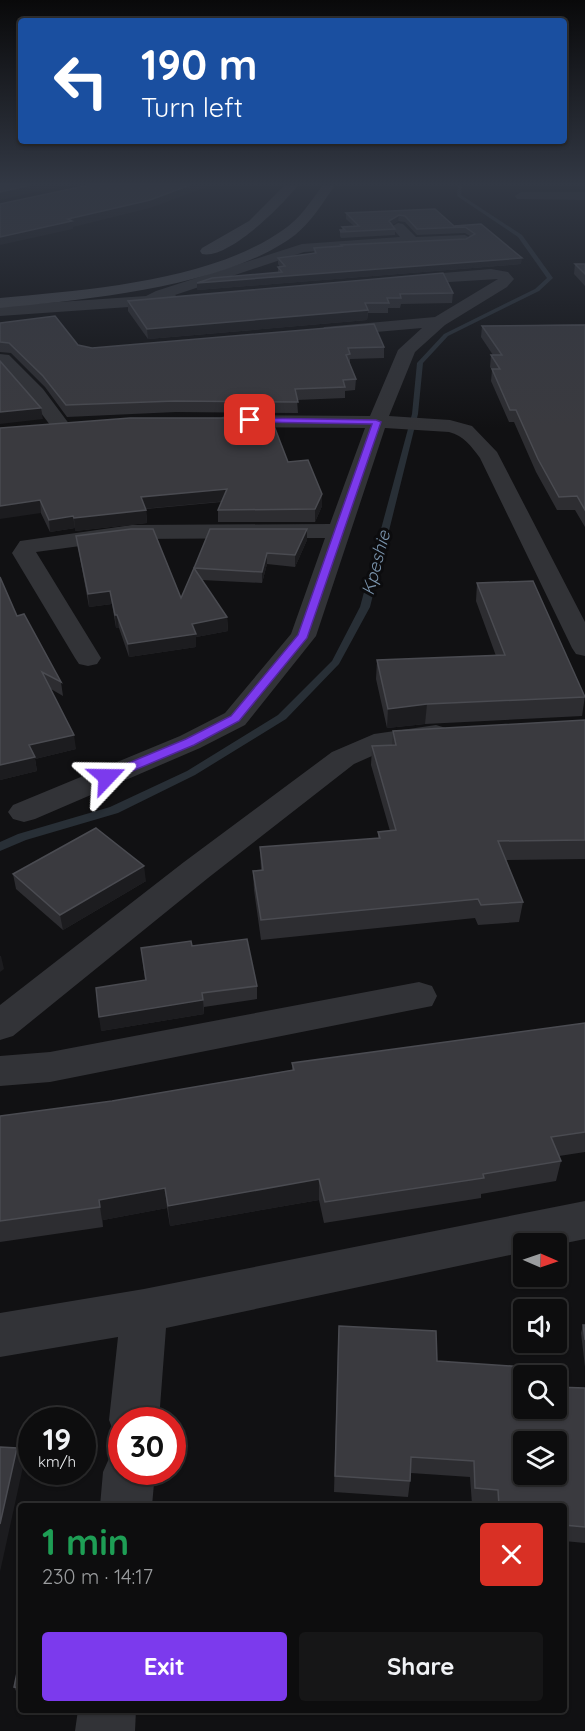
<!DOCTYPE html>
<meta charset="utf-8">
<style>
:root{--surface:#0d0d0e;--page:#161617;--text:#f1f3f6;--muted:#9a9c9e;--line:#2d2d2e;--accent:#7c3aed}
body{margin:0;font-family:Quicksand,sans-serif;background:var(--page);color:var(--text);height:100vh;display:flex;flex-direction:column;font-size:22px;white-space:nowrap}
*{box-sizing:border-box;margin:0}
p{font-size:20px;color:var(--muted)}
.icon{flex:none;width:33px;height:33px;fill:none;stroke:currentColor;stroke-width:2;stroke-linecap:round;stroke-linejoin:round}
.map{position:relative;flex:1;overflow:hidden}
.panel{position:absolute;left:18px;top:1503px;width:549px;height:210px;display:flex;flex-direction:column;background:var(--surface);border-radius:6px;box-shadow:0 2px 4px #0004,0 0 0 2px var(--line)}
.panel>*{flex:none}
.hud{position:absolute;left:18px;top:18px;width:549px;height:126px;border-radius:6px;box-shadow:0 2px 4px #0004,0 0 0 2px var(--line);background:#1a4fa0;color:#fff;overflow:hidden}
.needle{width:39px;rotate:92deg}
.buttons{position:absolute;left:513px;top:1233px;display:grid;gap:12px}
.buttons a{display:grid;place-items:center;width:54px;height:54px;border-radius:6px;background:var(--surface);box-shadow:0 2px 4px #0004,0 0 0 2px var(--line);font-size:30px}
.speed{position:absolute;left:18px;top:1407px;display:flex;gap:12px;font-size:30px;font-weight:700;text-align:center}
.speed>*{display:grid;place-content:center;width:78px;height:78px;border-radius:50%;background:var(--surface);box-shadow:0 2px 4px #0004,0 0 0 2px var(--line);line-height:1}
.speed small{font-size:15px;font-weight:400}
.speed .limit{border:9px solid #d22;background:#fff;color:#111}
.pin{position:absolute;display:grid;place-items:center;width:51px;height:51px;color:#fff;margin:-26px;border-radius:12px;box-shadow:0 3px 9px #0006}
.me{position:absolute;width:66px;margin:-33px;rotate:67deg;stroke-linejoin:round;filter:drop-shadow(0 0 4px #0008)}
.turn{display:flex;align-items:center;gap:21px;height:126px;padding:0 24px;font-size:27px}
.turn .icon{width:78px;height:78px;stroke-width:2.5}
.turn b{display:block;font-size:42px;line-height:51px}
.round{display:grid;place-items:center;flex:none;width:63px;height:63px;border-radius:6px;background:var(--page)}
.summary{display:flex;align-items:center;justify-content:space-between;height:102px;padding:0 24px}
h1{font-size:36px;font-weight:700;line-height:45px;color:#1e9e55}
.primary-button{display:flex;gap:12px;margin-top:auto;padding:12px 24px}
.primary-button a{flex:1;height:69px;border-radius:6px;background:var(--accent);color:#fff;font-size:24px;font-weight:700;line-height:69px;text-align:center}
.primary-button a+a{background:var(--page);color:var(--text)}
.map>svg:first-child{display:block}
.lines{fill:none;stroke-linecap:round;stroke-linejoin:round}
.stream{fill:#282f36;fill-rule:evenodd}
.street{fill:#323337;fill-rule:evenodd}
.secondary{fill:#404247;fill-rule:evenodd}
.wall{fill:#2d2d31}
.shaded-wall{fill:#1c1c1f}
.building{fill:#3a3a3f;stroke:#4a4b51;stroke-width:1.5;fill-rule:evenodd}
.route{fill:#7c3aed;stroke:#51269a;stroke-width:1.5}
.labels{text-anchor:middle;stroke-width:6;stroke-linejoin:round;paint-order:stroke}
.far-water-label{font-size:18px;font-style:italic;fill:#7a94ad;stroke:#0c0c0e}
</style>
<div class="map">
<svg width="585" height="1731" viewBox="0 0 585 1731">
<rect width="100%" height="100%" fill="#111113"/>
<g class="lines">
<path class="stream" d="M 458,185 L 462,185 L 461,195 L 522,235 L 553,278 L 539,291 L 448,336 L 423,363 L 418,414 L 370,607 L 339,664 L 286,719 L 195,775 L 118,813 L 26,840 L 0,851 L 0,842 L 18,834 L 110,807 L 187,771 L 278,715 L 332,661 L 360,607 L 412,414 L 417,363 L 444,334 L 535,289 L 547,278 L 518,237 L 457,196 Z"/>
<g class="street">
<path d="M 521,192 L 585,192 L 585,200 L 517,199 L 515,196 Z"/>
<path d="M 398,223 L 403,224 L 416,237 L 465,235 L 472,239 L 465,243 L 407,245 L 304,252 L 175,295 L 180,299 L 172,304 L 0,316 L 0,306 L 146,296 L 156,291 L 302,244 L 400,237 L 391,227 Z"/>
<path d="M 491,269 L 508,272 L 514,279 L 507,287 L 445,325 L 415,352 L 389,416 L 450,420 L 472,426 L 497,452 L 585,622 L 585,656 L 576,654 L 572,648 L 480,458 C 471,446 464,436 449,432 L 385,428 L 316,636 L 245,725 L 200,748 L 35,819 L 24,822 L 13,819 L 8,812 L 13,805 L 180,736 L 225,713 L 291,634 L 325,538 L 132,539 L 36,552 L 101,658 L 97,664 L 88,666 L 79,664 L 75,658 L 12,553 L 20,541 L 132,525 L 330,524 L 365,428 L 229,427 L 222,425 L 219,421 L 222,417 L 229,415 L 370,416 L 398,350 L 422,328 L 330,336 L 324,335 L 322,331 L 324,327 L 435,317 L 498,279 L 400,285 L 395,283 L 392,280 L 395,277 Z"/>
<path d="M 0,354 L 9,355 L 43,389 L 70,425 L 67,429 L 53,429 L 29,397 L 0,366 Z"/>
<path d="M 436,725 L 446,728 L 450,734 L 446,740 L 390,748 L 354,764 L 208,878 L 13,1036 L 0,1040 L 0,1005 L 184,862 L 332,752 L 374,734 Z"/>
<path d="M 419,982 L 432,986 L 437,996 L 432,1006 L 50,1082 L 0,1086 L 0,1056 L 50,1052 Z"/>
<path d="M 585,1201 L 585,1239 L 556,1245 L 524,1244 L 524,1252 L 166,1328 L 159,1420 L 122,1420 L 122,1440 L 116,1438 L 109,1420 L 118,1337 L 0,1357 L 0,1313 L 144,1289 Z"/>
<path d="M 122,1449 L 122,1472 L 155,1472 L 152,1506 L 100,1506 L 103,1472 L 111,1454 Z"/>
<path d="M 78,1710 L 136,1710 L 135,1731 L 75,1731 Z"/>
</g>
<g class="secondary">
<path d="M 285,185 L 298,185 C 283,205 228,260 202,254 L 200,251 L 202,248 L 249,221 Z"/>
<path d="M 323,185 L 335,185 C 323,203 311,222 295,235 C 227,287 84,300 0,308 L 0,298 C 87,290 211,281 283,230 C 300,219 311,201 323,185 Z"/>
</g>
</g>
<g class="wall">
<path d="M 435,209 L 454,226 L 481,224 L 521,264 L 197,290 L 197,283 L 278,272 L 278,267 L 280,267 L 278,264 L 278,258 L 314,253 L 314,248 L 341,246 L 341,245 L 466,239 L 470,236 L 465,233 L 417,235 L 405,222 L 398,221 L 392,225 L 395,229 L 395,235 L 341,238 L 340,236 L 340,230 L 342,230 L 342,227 L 354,226 L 346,219 L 346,213 Z"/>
<path d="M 575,264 L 585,264 L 585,286 L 574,274 Z"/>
<path d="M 453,293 L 452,303 L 401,304 L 400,308 L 388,308 L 388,313 L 368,313 L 367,320 L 148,339 L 128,311 L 128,301 Z"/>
<path d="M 0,323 L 78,345 L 92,348 L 384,347 L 384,358 L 350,359 L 350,365 L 356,379 L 355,390 L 345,391 L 345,398 L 297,400 L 298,413 L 176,412 L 67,417 L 45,387 L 11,353 L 0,352 Z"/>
<path d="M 585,324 L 585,527 L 575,510 L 557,510 L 536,472 L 514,422 L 509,422 L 491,381 L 492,370 L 490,367 L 491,355 L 493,355 L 481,337 L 482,326 Z"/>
<path d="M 0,428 L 288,462 L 322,494 L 322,506 L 315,522 L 218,522 L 218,510 L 221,502 L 146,509 L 147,523 L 75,531 L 75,528 L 50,532 Z"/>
<path d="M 307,529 L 307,540 L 295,567 L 267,564 L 262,583 L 202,580 L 227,617 L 228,631 L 196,637 L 196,647 L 129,657 L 119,628 L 116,628 L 112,604 L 89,607 L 76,536 L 181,598 L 194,568 Z"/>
<path d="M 0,577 L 17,616 L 61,682 L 63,696 L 51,689 L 76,749 L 35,759 L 37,771 L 0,780 Z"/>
<path d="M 477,583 L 585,696 L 582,716 L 425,724 L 387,728 L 376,679 L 377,660 L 496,656 L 476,601 Z"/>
<path d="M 585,720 L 585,859 L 506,860 L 523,902 L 519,922 L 478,925 L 475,918 L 261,940 L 254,890 L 253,871 L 261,870 L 260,847 L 378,838 L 378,832 L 390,831 L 371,765 L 372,746 L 392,745 L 393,731 Z"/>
<path d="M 13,874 L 146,881 L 63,930 L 16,889 Z"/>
<path d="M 192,946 L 257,986 L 257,999 L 204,1007 L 204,1014 L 101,1031 L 145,980 L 141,948 Z"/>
<path d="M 585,1023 L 585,1152 L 559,1156 L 561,1161 L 556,1181 L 481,1194 L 481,1198 L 324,1223 L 319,1200 L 170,1226 L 167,1208 L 103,1220 L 103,1227 L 0,1242 L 0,1116 L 112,1101 L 292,1070 L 292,1063 Z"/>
<path d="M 583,1325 L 585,1325 L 585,1367 L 581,1333 Z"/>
<path d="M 338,1344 L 437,1361 L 524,1408 L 585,1388 L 585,1543 L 564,1541 L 564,1506 L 491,1506 L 472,1504 L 470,1477 L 411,1473 L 408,1497 L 334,1492 Z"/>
<path d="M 21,1654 L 21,1694 L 17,1693 L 14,1687 Z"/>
</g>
<g class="shaded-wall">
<path d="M 31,185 L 68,185 L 0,200 L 0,192 Z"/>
<path d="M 190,185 L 212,185 L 150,208 L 73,227 L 73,229 L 0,245 L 0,237 L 68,219 Z"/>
<path d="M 399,215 L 398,221 L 389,227 L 389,221 Z"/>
<path d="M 522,258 L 521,264 L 197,290 L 197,283 Z"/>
<path d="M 368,310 L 367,320 L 148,339 L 147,329 Z"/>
<path d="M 41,408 L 43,419 L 0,424 L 0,412 Z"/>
<path d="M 227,489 L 227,501 L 142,509 L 141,497 Z"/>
<path d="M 322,494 L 322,506 L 315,522 L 315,509 Z"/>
<path d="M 40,500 L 41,513 L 0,519 L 0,506 Z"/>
<path d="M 146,510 L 147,523 L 75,531 L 74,518 Z"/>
<path d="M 73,516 L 75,528 L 50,532 L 49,520 Z"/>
<path d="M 307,529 L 307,540 L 295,567 L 295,555 Z"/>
<path d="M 267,553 L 267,564 L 262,583 L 262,572 Z"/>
<path d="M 110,591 L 112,604 L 89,607 L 88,594 Z"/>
<path d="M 115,615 L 117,615 L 119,628 L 116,628 Z"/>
<path d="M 227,617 L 228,631 L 196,637 L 196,647 L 129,657 L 128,644 L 192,624 Z"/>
<path d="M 427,704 L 425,724 L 387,728 L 388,709 Z"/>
<path d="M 74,735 L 76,749 L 35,759 L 37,771 L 0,780 L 0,765 L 29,745 Z"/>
<path d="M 144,866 L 146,881 L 63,930 L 60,915 Z"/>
<path d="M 0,956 L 1,956 L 4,969 L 0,972 Z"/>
<path d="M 203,1000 L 204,1014 L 101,1031 L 99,1017 Z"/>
<path d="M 319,1179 L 319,1200 L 170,1226 L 168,1206 Z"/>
<path d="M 165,1188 L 167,1208 L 103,1220 L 103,1227 L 99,1200 Z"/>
<path d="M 17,1448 L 23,1467 L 0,1572 L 0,1524 Z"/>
</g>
<g class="building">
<path d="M 0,185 L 31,185 L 0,192 Z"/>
<path d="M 89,185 L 190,185 L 150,200 L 68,219 L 72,221 L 0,237 L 0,204 Z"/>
<path d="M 435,209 L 454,226 L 481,224 L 522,258 L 197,283 L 212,278 L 282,272 L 278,267 L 285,266 L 278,258 L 316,253 L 314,248 L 342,246 L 341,245 L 466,239 L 475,234 L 465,227 L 417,229 L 405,216 L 399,215 L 389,221 L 395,229 L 341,232 L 340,230 L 345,230 L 342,227 L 359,226 L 346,213 Z"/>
<path d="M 575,264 L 585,264 L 585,274 Z"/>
<path d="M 443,273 L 453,293 L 400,294 L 401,298 L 387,298 L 389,303 L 365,303 L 368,310 L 147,329 L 128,301 Z"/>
<path d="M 55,316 L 78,345 L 92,348 L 374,324 L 384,347 L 348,348 L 350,354 L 346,355 L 356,379 L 343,380 L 345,387 L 295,389 L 298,402 L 175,401 L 66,405 L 43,376 L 9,343 L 0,342 L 0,323 Z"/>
<path d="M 585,325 L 585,510 L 577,496 L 559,497 L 538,459 L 516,410 L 510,410 L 492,369 L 500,369 L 491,355 L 502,355 L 482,326 Z"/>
<path d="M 0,361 L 41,408 L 0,412 Z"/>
<path d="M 130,418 L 271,418 L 288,462 L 308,460 L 322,494 L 315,509 L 218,510 L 227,489 L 141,497 L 146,510 L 74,518 L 73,516 L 49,520 L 40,500 L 0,506 L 0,428 Z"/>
<path d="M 131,529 L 153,529 L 181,598 L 194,568 L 227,617 L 192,624 L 196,634 L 128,644 L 117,615 L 115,615 L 110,591 L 88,594 L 76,536 Z"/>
<path d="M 210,529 L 307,529 L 295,555 L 267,553 L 262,572 L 194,568 Z"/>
<path d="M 0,577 L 17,616 L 24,614 L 61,682 L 42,672 L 74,735 L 29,745 L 35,757 L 0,765 Z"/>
<path d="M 533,581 L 585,697 L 427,704 L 388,709 L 377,660 L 505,655 L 477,583 Z"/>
<path d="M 585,720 L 585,840 L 498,841 L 523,902 L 481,905 L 478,899 L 261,920 L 253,871 L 263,870 L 260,847 L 380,838 L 378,832 L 396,830 L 372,746 L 396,745 L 393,731 Z"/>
<path d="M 96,828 L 144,866 L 60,915 L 13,874 Z"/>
<path d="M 247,939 L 257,986 L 202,993 L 203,1000 L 99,1017 L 96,988 L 146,980 L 141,948 L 191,941 L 192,946 Z"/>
<path d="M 585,1023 L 585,1132 L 551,1137 L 561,1161 L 483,1174 L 484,1178 L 325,1202 L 319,1179 L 168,1206 L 165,1188 L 99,1200 L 100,1207 L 0,1221 L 0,1116 L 112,1101 L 294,1070 L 292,1063 Z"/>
<path d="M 583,1325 L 585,1325 L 585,1340 Z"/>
<path d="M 339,1326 L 436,1331 L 437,1361 L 525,1367 L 526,1376 L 524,1376 L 524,1408 L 556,1408 L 556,1387 L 585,1388 L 585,1527 L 564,1525 L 564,1506 L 499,1506 L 498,1490 L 475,1488 L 474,1461 L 411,1457 L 410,1481 L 335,1476 ZM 524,1442 L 556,1442 L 556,1474 L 524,1474 Z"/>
<path d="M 0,1447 L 17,1448 L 0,1524 Z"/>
<path d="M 21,1654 L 21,1688 L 14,1687 Z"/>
</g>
<linearGradient id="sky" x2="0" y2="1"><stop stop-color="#09090a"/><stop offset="0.43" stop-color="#323844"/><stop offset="1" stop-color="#323844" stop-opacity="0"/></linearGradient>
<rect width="585" height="428" fill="url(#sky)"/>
<path class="route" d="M 250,418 L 376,420 L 381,422 L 307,638 L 239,721 L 194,745 L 111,780 L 102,780 L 101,777 L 102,774 L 186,739 L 231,716 L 298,635 L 372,424 L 247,422 L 246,420 Z"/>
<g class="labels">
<g class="far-water-label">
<text transform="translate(376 563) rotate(-75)" y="6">Kpeshie</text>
</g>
</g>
</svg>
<div class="buttons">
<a><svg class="needle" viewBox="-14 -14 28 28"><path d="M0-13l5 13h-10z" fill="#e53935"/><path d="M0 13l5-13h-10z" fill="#9a9c9e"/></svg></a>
<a><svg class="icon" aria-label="sound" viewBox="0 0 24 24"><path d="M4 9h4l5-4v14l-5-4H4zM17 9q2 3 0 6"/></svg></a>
<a><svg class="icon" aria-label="search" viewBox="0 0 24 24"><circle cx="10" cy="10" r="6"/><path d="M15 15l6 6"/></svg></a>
<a><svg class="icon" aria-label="layers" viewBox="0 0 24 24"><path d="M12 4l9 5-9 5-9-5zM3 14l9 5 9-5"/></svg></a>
</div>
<div class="speed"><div>19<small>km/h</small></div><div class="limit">30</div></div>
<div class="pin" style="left:250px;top:420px;background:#d93025"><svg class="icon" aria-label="arrive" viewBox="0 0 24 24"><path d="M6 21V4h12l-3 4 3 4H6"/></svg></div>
<svg class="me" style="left:107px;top:777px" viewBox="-20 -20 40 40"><path d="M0-17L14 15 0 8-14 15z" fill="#7c3aed" stroke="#fff" stroke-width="4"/></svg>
<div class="hud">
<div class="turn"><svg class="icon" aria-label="left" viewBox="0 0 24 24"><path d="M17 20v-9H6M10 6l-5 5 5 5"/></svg><div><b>190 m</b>Turn left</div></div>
</div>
<section class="panel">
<div class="summary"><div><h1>1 min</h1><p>230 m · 14:17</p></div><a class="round" style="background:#d93025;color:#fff"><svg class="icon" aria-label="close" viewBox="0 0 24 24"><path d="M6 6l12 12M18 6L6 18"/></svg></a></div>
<div class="primary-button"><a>Exit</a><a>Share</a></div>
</section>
</div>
